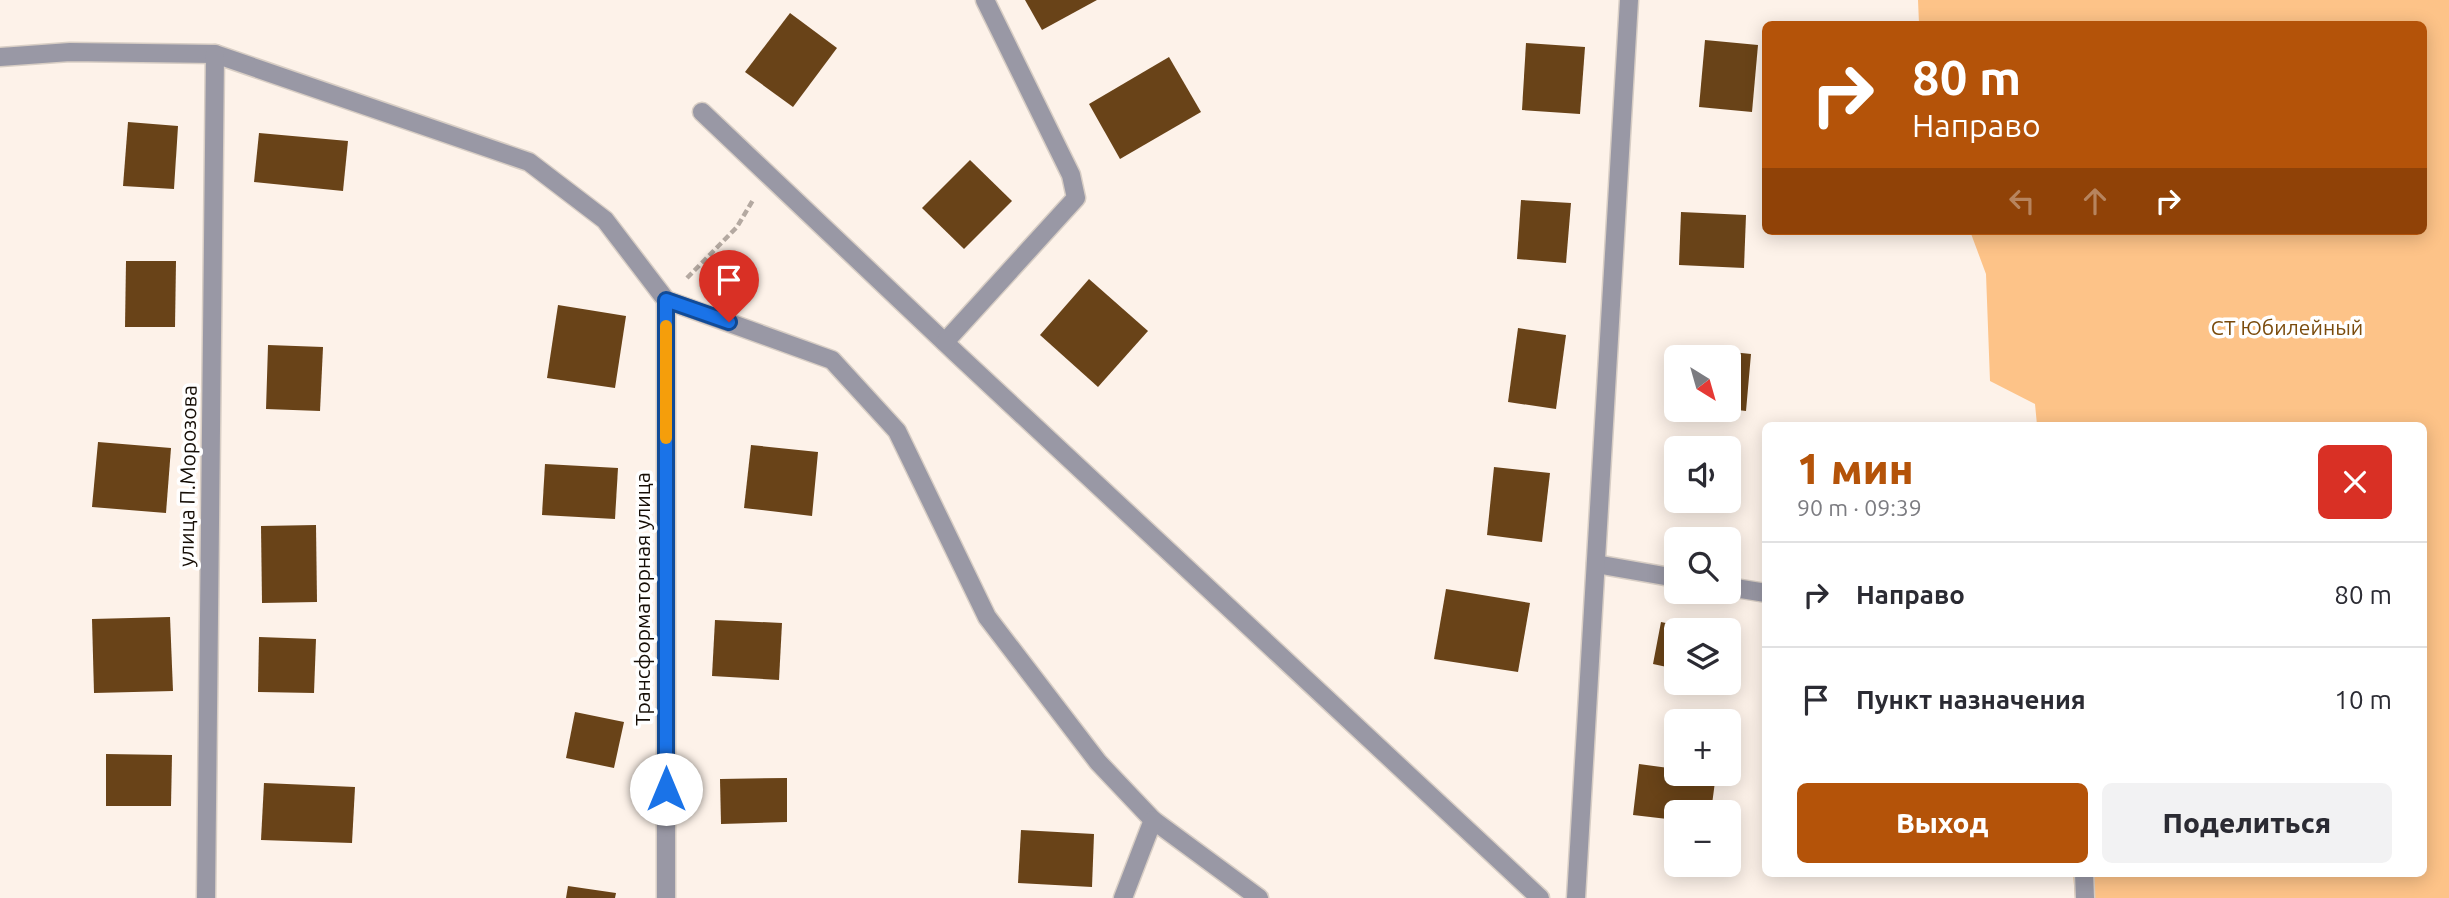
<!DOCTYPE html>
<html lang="ru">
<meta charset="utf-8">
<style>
:root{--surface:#fff;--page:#f2f2f3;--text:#2b2b33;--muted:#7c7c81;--line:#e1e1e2;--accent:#b45309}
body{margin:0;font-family:Ubuntu,sans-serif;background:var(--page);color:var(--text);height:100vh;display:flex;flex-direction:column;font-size:26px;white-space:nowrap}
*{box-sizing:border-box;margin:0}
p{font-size:23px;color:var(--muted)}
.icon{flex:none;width:38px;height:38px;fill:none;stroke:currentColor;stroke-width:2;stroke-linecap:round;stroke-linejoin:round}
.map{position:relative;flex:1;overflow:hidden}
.panel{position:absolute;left:1762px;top:422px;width:665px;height:455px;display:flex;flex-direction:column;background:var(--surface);border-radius:10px;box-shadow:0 4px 18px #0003}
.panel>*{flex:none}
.hud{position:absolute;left:1762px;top:21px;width:665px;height:214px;border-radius:10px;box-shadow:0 4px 18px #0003;background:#b45309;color:#fff;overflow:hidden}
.needle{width:46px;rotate:143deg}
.controls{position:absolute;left:1664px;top:345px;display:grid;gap:14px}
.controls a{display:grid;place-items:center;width:77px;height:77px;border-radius:10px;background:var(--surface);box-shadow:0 4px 18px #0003;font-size:35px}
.pin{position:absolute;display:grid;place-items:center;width:60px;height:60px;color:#fff;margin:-72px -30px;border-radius:50% 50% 50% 0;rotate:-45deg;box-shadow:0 0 7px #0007}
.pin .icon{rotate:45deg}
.me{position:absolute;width:77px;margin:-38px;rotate:0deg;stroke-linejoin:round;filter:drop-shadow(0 0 5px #0008)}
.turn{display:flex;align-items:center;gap:24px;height:147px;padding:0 35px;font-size:32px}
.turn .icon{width:91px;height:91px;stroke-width:2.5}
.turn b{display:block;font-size:49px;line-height:60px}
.lanes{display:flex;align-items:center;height:66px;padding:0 35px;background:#0003;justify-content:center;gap:35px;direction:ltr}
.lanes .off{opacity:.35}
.round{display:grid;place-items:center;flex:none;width:74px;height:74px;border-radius:10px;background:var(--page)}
.summary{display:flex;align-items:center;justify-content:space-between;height:119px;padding:0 35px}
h1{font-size:42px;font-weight:800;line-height:52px;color:var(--accent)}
.button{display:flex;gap:14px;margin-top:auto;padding:14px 35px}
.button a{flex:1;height:80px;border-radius:10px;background:var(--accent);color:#fff;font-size:28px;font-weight:800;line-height:80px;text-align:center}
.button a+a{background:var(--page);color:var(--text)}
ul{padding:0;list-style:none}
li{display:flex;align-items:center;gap:21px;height:105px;padding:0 35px;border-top:2px solid var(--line)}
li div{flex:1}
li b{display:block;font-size:26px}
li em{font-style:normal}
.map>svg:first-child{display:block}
.green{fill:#fdc388}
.building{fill:#694318}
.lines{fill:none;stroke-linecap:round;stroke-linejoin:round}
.minor-casing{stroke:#d8cec5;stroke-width:21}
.path{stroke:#b4a9a1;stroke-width:4.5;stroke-dasharray:7 3.5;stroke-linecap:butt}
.minor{stroke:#9998a5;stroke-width:18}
.route-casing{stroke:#114b97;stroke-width:18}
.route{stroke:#1a73e8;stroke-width:12}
.slow{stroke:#f59e0b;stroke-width:12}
.labels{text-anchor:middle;stroke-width:7;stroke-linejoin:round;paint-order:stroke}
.park-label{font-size:21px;fill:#7a4b0c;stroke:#fff}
.street-label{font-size:21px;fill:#160e06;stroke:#fff}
</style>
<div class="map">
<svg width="2449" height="898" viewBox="0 0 2449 898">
<rect width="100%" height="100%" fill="#fdf2e9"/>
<path class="green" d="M 1918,0 L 2449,0 L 2449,898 L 2075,898 L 2073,873 L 2424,873 L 2424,425 L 2037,425 L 2035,404 L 1990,381 L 1986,274 L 1970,231 L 2424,231 L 2424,24 L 1919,24 Z"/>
<g class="building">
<path d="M 1025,0 L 1097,0 L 1042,30 Z"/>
<path d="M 790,13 L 837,48 L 793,107 L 745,72 Z"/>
<path d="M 1705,40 L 1758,45 L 1752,112 L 1699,107 Z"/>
<path d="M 1526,43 L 1585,47 L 1580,114 L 1522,110 Z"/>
<path d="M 1169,57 L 1201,112 L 1120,159 L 1089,104 Z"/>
<path d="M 128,122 L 178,126 L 174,189 L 123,186 Z"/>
<path d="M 259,133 L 348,141 L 343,191 L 254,182 Z"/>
<path d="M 970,160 L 1012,201 L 964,249 L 922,208 Z"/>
<path d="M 1521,200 L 1571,203 L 1566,263 L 1517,259 Z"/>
<path d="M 1681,212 L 1746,215 L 1744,268 L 1679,265 Z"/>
<path d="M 126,261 L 176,261 L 175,327 L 125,327 Z"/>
<path d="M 1089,279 L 1148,331 L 1098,387 L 1040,335 Z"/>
<path d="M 558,305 L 626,316 L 615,388 L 547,378 Z"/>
<path d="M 1518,328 L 1566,335 L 1556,409 L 1508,402 Z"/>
<path d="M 268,345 L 323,347 L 320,411 L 266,409 Z"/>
<path d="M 1685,347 L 1751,354 L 1746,411 L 1729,409 L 1729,357 L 1684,357 Z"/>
<path d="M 98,442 L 171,448 L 166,513 L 92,507 Z"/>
<path d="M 751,445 L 818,452 L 812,516 L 744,508 Z"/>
<path d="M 545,464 L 618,468 L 615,519 L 542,515 Z"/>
<path d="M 1494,467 L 1550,473 L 1542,542 L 1487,535 Z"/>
<path d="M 316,525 L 317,602 L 262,603 L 261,526 Z"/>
<path d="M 1446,589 L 1530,603 L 1518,672 L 1434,659 Z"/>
<path d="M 170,617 L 173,691 L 94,693 L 92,619 Z"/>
<path d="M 715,620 L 782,623 L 779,680 L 712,676 Z"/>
<path d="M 1661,622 L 1694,629 L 1676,630 L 1676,669 L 1653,664 Z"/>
<path d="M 259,637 L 316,639 L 314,693 L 258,692 Z"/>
<path d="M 575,712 L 624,722 L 614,768 L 566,758 Z"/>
<path d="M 106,754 L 172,755 L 171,806 L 106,806 Z"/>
<path d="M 1639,764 L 1676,769 L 1676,774 L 1716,774 L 1711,812 L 1676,812 L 1676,820 L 1633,815 Z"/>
<path d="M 787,778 L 787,822 L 721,824 L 720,779 Z"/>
<path d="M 264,783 L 355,787 L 352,843 L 261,840 Z"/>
<path d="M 1021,830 L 1094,834 L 1092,887 L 1018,883 Z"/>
<path d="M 568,886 L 616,893 L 615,898 L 566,898 Z"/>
</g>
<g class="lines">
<defs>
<g id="minor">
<path d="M 0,57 L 70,52 L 215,54 L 529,162 L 605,220 L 666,300 L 832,360 L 897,431 L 987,617 L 1098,762 L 1153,820 L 1259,898"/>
<path d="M 702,112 L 956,353 L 1540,898"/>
<path d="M 945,342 L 1076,198 L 1071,175 L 985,0"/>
<path d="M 1596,564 L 1676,578"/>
<path d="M 1729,587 L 1766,593"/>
<path d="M 2084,873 L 2085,898"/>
<path d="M 206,898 L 215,54"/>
<path d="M 666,898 L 666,300"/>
<path d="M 1123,898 L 1153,820"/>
<path d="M 1576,898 L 1629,0"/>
</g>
</defs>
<use href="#minor" class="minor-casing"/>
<path class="path" d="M 687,278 L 737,227 L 753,200"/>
<use href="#minor" class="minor"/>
</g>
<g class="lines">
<defs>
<path id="route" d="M 666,789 L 666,300 L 729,322"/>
</defs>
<use href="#route" class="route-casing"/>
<use href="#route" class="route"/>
<path class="slow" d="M 666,326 L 666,438"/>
</g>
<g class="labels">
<g class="park-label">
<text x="2287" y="335">СТ Юбилейный</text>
</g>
<g class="street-label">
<text transform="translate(188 476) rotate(-89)" y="7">улица П.Морозова</text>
<text transform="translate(643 599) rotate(-90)" y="7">Трансформаторная улица</text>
</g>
</g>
</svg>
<div class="controls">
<a><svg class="needle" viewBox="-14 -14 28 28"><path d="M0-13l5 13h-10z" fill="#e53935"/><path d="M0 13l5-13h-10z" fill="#7c7c81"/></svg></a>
<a><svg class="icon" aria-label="sound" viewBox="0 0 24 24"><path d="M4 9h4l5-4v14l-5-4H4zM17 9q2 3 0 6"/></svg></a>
<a><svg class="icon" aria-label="search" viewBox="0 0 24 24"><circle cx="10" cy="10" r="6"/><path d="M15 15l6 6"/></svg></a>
<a><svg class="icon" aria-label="layers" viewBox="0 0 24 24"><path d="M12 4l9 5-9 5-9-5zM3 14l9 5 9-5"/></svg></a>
<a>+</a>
<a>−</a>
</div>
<div class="pin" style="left:729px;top:322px;background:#d93025"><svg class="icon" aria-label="arrive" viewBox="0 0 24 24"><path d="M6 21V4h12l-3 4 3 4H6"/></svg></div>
<svg class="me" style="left:666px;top:789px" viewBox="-20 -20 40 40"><circle r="19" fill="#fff"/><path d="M0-13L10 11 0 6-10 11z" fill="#1a73e8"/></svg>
<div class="hud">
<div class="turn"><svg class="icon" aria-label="right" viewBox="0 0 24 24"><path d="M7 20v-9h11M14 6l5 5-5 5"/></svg><div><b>80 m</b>Направо</div></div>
<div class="lanes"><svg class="icon off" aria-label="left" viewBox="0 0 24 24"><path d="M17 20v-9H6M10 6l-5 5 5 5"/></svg><svg class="icon off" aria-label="ahead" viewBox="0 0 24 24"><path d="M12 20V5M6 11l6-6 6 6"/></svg><svg class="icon" aria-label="right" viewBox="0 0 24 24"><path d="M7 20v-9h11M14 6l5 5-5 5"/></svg></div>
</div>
<section class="panel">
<div class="summary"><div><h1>1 мин</h1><p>90 m · 09:39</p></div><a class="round" style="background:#d93025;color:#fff"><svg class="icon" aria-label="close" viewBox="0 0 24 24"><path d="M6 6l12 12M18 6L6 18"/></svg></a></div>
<ul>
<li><svg class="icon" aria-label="right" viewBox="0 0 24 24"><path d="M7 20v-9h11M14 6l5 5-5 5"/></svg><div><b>Направо</b></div><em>80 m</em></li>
<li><svg class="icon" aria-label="arrive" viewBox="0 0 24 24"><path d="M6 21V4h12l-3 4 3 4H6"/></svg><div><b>Пункт назначения</b></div><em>10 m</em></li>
</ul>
<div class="button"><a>Выход</a><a>Поделиться</a></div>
</section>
</div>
